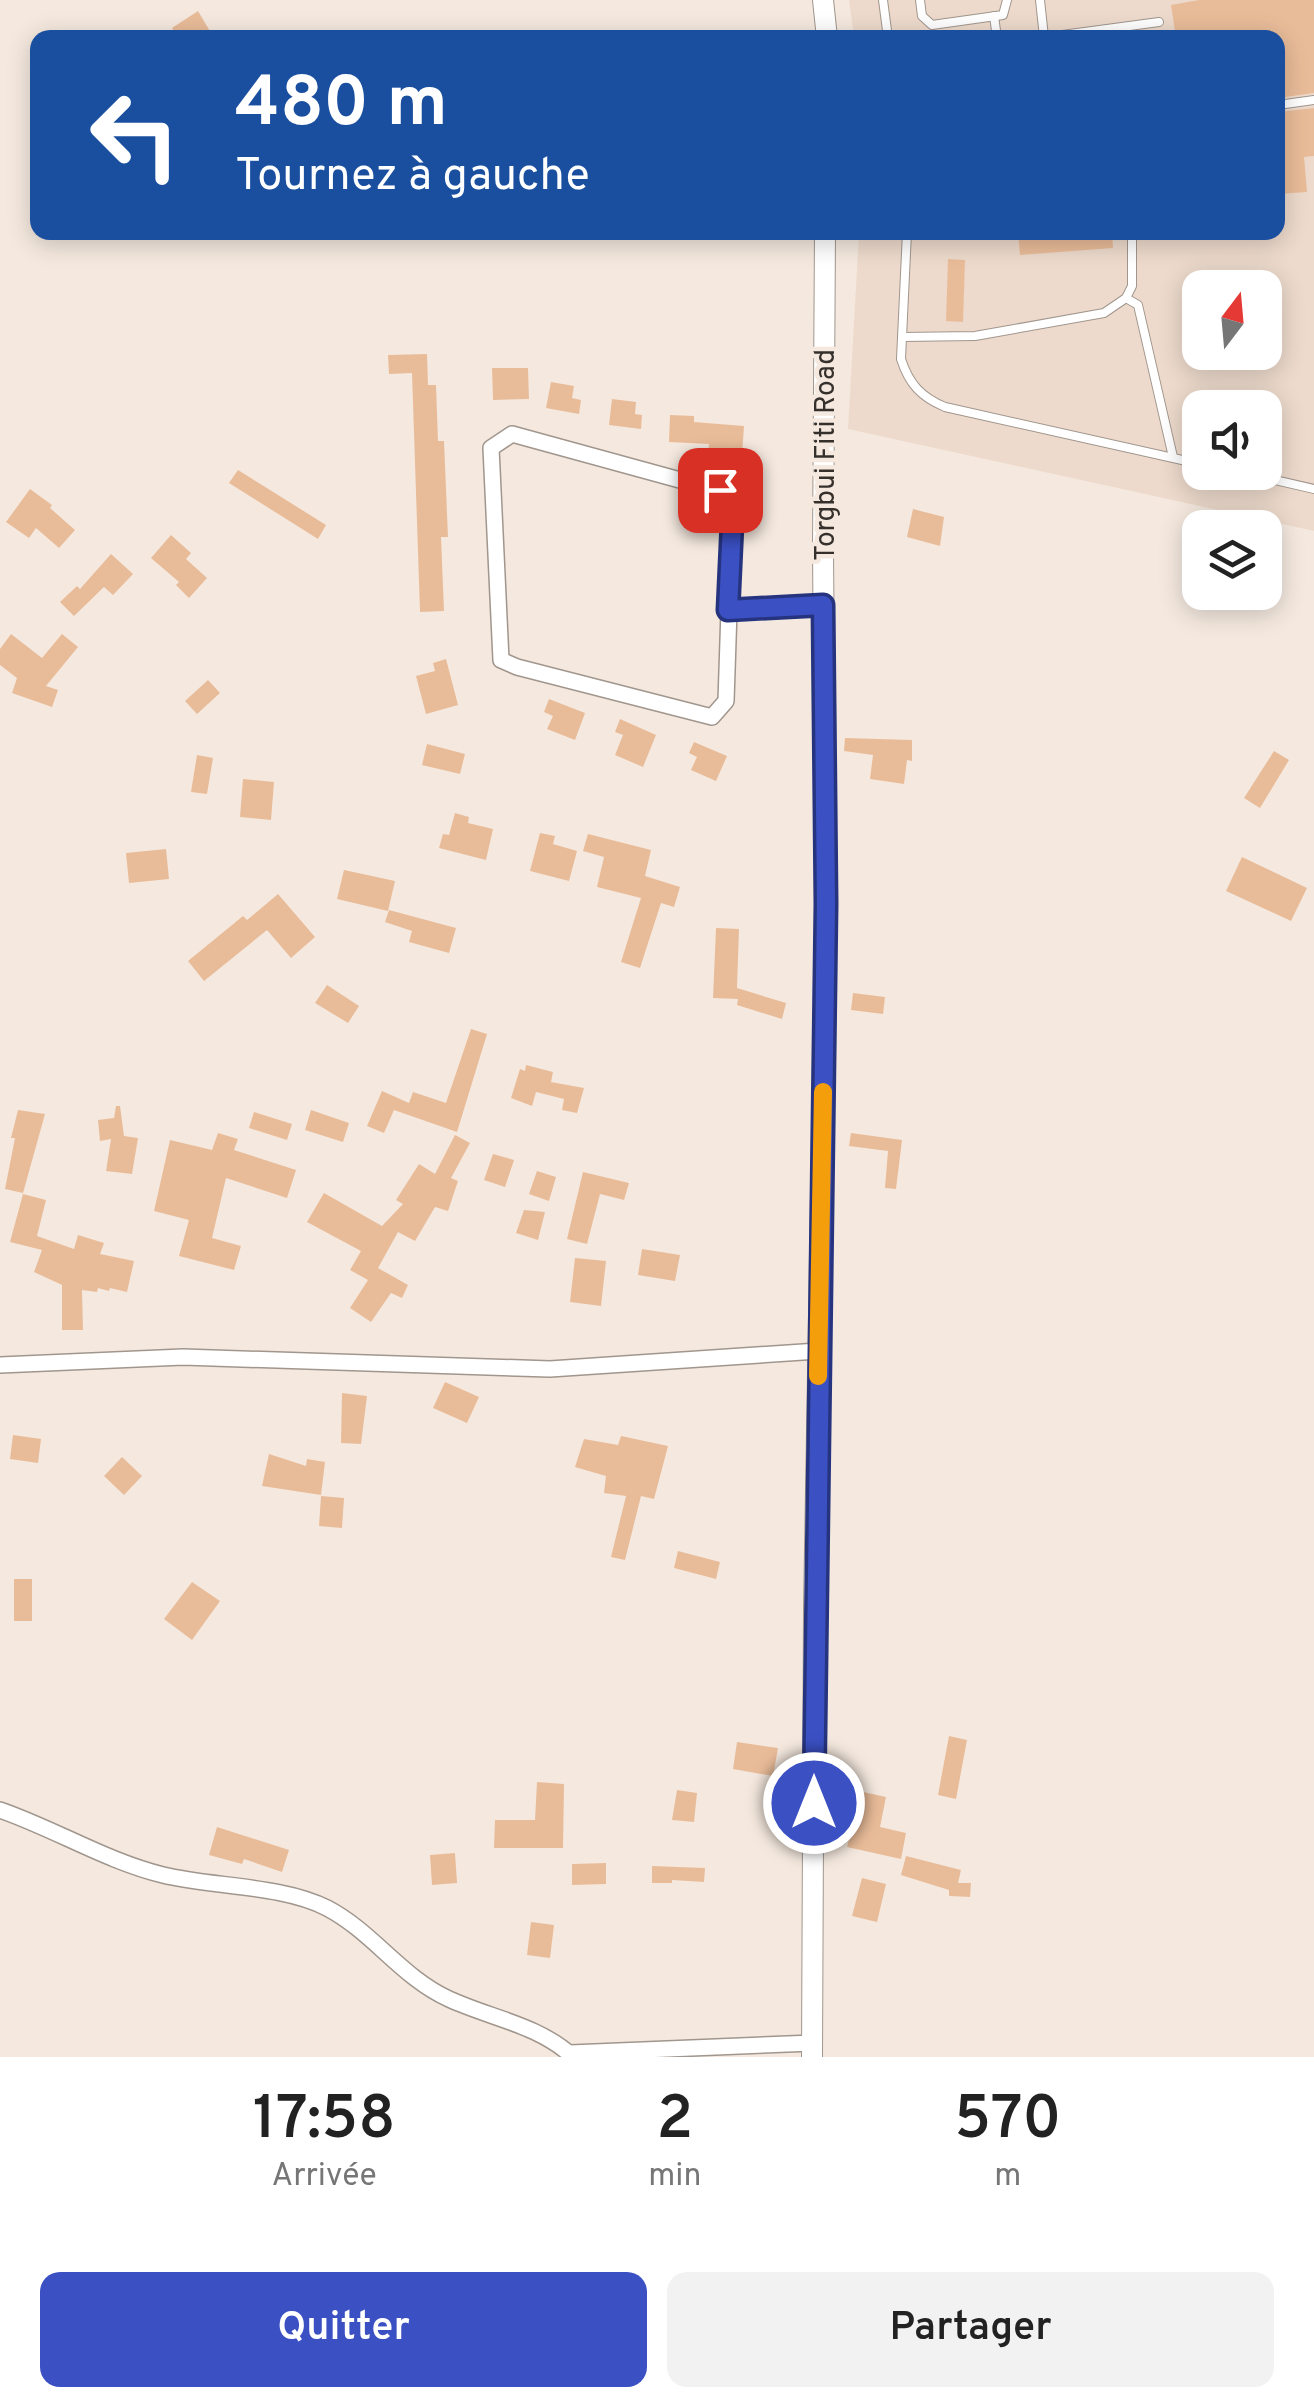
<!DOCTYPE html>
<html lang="fr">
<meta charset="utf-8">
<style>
:root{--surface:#fff;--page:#f2f2f2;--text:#222;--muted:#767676;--accent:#3b50c3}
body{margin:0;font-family:Overpass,sans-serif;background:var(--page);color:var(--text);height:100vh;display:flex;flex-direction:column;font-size:38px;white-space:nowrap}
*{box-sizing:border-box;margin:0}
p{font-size:32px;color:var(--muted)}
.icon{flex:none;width:55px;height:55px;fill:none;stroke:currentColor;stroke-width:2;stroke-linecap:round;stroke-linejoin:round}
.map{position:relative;height:2057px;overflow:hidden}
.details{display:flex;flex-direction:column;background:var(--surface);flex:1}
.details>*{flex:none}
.hud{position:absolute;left:30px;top:30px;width:1255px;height:210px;border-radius:20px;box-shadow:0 5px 25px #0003;background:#1a4fa0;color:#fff;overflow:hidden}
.needle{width:65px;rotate:16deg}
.buttons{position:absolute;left:1182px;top:270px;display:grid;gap:20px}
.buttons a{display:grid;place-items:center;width:100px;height:100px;border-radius:20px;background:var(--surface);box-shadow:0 5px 25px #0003;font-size:50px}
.pin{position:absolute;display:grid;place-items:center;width:85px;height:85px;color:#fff;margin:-42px;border-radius:20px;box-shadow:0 5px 15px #0006}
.me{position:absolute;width:110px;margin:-55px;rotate:0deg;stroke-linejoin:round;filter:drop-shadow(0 0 8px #0008)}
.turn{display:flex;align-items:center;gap:35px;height:210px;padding:0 40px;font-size:45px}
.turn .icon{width:130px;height:130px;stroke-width:2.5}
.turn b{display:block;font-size:70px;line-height:85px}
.eta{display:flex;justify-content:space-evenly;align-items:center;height:170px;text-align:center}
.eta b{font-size:60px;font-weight:600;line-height:70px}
.cta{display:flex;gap:20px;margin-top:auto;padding:20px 40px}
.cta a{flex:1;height:115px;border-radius:20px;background:var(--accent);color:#fff;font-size:40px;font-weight:600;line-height:115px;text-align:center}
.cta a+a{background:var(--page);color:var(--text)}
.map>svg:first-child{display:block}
.built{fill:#eddacc;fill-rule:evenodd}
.building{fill:#e9bc99}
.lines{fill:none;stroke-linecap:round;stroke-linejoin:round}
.lane-casing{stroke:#a1968d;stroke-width:10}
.street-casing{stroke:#a1968d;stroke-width:18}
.secondary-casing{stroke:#a1968d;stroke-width:22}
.lane{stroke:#fff;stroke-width:8}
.street{stroke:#fff;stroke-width:15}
.secondary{stroke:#fff;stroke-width:20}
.route-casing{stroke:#26347f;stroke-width:25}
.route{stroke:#3b50c3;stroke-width:18}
.slow{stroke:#f59e0b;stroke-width:18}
.labels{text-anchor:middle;stroke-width:9;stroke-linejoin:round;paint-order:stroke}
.street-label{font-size:28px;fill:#35302c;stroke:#f5e9df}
</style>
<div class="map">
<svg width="1314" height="2057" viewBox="0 0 1314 2057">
<rect width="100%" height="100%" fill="#f5e9df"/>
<path class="built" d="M 849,0 L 1314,0 L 1314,531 L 848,429 L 859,233 L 1278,232 L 1278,38 L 866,38 L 866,35 L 854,37 ZM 1200,288 L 1265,288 L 1265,352 L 1200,352 ZM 1200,408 L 1265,408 L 1265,472 L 1200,472 Z"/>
<g class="building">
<path d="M 1199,0 L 1314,0 L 1314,93 L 1278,98 L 1278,38 L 1176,38 L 1171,5 Z"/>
<path d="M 198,11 L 214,38 L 178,38 L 172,28 Z"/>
<path d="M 1314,108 L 1314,156 L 1304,157 L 1307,192 L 1278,194 L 1278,112 Z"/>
<path d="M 1018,232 L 1112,232 L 1113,248 L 1020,255 Z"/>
<path d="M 948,259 L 965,260 L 963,322 L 946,321 Z"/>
<path d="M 427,354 L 428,385 L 436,385 L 438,441 L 444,441 L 448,537 L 441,537 L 444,611 L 420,612 L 412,373 L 389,374 L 388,355 Z"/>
<path d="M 492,368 L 528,368 L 529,399 L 493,400 Z"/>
<path d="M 551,382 L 574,386 L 572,398 L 581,400 L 579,414 L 546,408 Z"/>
<path d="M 612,399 L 636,402 L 635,414 L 642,415 L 641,429 L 609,425 Z"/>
<path d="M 670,415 L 694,416 L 694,422 L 744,426 L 742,455 L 708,452 L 709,444 L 669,442 Z"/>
<path d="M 238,470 L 326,525 L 318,539 L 229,483 Z"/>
<path d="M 30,489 L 52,505 L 50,508 L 75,530 L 59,548 L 36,528 L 29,538 L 6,522 Z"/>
<path d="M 913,509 L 944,517 L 940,546 L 907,537 Z"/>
<path d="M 171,535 L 191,553 L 186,559 L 207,578 L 189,598 L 176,585 L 179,582 L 151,558 Z"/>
<path d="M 111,554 L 133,574 L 113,595 L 104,587 L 74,616 L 60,602 L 77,586 L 80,589 Z"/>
<path d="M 11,634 L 42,658 L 62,634 L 78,647 L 46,686 L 58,690 L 52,707 L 12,693 L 17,678 L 0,665 L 0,649 Z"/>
<path d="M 446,659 L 458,705 L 426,714 L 416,676 L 435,671 L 433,663 Z"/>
<path d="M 208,680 L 220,693 L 197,714 L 185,701 Z"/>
<path d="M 549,699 L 585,713 L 575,740 L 547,729 L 553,716 L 544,712 Z"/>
<path d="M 620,719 L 656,735 L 643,767 L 615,755 L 623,735 L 615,732 Z"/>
<path d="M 845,738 L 912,740 L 912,761 L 907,760 L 904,784 L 870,779 L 873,755 L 844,751 Z"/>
<path d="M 694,742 L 727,756 L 716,781 L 691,770 L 697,757 L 689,753 Z"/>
<path d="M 427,744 L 465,754 L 460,774 L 422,765 Z"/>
<path d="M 1274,751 L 1289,760 L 1260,808 L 1244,798 Z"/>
<path d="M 197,755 L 213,758 L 207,794 L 191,792 Z"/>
<path d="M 243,779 L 274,782 L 271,820 L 240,817 Z"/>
<path d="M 455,813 L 469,817 L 468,823 L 493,829 L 486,860 L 439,848 L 443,834 L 449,835 Z"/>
<path d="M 540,833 L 555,836 L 553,844 L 577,851 L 569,881 L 530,871 Z"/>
<path d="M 588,834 L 651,850 L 645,876 L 680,887 L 674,907 L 661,903 L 640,968 L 621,962 L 641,898 L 597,887 L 604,857 L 583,851 Z"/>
<path d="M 166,849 L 169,879 L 129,883 L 126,853 Z"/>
<path d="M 1242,857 L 1307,888 L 1291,921 L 1226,891 Z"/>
<path d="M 344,870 L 395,881 L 388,911 L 337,899 Z"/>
<path d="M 278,894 L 315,937 L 291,958 L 267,930 L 204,981 L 188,961 L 243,916 L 247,920 Z"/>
<path d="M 389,910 L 456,928 L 449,953 L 409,942 L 412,931 L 385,922 Z"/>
<path d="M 716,928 L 739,929 L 737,988 L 786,1003 L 782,1019 L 737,1005 L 738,999 L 713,998 Z"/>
<path d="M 327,985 L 359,1006 L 348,1023 L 315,1003 Z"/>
<path d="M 853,993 L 885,997 L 883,1014 L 851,1010 Z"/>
<path d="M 471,1029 L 487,1034 L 457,1132 L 394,1110 L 384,1133 L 367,1126 L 382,1091 L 409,1103 L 413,1092 L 446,1103 Z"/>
<path d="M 526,1065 L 553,1072 L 551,1082 L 584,1088 L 577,1113 L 562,1110 L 564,1099 L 536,1092 L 532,1106 L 511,1098 L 520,1069 L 525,1071 Z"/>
<path d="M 116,1106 L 120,1106 L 124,1136 L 138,1138 L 132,1174 L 106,1171 L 111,1139 L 100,1141 L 98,1120 L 114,1118 Z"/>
<path d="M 18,1110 L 45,1114 L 23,1193 L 5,1189 L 15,1138 L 11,1138 Z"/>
<path d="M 311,1110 L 349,1123 L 343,1142 L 305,1130 Z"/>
<path d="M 254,1112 L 292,1124 L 287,1140 L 249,1128 Z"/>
<path d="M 218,1133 L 238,1139 L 234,1150 L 296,1170 L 287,1198 L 226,1178 L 212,1238 L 241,1246 L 234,1270 L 179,1256 L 189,1220 L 154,1211 L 170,1140 L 212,1150 Z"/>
<path d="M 851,1133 L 902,1140 L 896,1189 L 885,1188 L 888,1151 L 849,1146 Z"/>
<path d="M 455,1135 L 470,1143 L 451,1178 L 458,1181 L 448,1211 L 435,1207 L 415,1241 L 398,1232 L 378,1268 L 408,1285 L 402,1298 L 391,1293 L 371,1322 L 350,1308 L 368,1280 L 350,1270 L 361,1251 L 307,1222 L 324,1193 L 382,1226 L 403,1204 L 396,1200 L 419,1164 L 435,1174 Z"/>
<path d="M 493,1154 L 514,1160 L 505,1187 L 484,1180 Z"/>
<path d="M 537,1171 L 556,1177 L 549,1201 L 529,1194 Z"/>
<path d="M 583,1172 L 629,1183 L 624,1200 L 600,1194 L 587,1244 L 567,1239 Z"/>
<path d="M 23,1194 L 46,1200 L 37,1236 L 74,1249 L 78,1235 L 104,1243 L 100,1254 L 134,1261 L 127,1292 L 110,1288 L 109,1291 L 98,1288 L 97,1292 L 82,1290 L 83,1330 L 62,1330 L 62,1285 L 34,1272 L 42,1250 L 10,1242 Z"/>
<path d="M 524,1210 L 545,1212 L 538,1240 L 516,1233 Z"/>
<path d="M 642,1249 L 680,1255 L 675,1281 L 638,1275 Z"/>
<path d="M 575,1258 L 606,1261 L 601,1306 L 570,1302 Z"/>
<path d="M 445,1382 L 479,1397 L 467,1423 L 433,1408 Z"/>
<path d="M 342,1393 L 367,1396 L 361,1444 L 341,1443 Z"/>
<path d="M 13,1435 L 41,1439 L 38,1463 L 10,1459 Z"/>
<path d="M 621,1436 L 668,1446 L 654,1499 L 641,1496 L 625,1560 L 611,1557 L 626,1496 L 604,1493 L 606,1476 L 575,1467 L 584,1439 L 618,1445 Z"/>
<path d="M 269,1454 L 306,1466 L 307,1459 L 325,1462 L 321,1495 L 262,1486 Z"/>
<path d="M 122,1457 L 142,1476 L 124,1495 L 104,1476 Z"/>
<path d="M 321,1496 L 344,1498 L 342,1528 L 319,1526 Z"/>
<path d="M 678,1551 L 720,1562 L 716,1579 L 674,1568 Z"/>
<rect x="14" y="1579" width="18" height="42"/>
<path d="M 192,1582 L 220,1601 L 192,1640 L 164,1619 Z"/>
<path d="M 949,1736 L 967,1740 L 956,1799 L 938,1795 Z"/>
<path d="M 737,1742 L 778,1748 L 773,1776 L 733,1769 Z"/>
<path d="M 537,1782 L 564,1784 L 563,1848 L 494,1848 L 495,1820 L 535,1820 Z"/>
<path d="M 677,1790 L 697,1793 L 694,1822 L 672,1820 Z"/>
<path d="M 863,1792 L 886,1797 L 880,1827 L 906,1833 L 901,1859 L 847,1847 Z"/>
<path d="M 217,1827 L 289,1850 L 282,1872 L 244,1859 L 242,1864 L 209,1855 Z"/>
<path d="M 455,1853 L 457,1883 L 432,1885 L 430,1855 Z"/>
<path d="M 906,1856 L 961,1870 L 958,1883 L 971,1883 L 970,1897 L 949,1896 L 949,1890 L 901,1875 Z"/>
<path d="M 606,1863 L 606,1884 L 572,1885 L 572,1864 Z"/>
<path d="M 652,1866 L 705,1868 L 704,1882 L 672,1880 L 672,1883 L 652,1883 Z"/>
<path d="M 862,1878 L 886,1884 L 877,1922 L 852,1916 Z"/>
<path d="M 531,1922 L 554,1925 L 550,1958 L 527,1955 Z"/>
</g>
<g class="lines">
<defs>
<g id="lane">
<path d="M 883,0 L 888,38"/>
<path d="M 920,0 L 922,16 L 932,25 L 1003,15 L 1007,0"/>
<path d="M 1040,0 L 1044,37"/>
<path d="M 994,16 L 997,38"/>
<path d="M 1040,38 L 1159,22"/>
<path d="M 1278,105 L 1314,100"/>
<path d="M 907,232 L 901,359 C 909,384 921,397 945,407 L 1200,464"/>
<path d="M 1126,298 L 1138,305 L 1173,457"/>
<path d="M 902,337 L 975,336 L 1104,313 L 1126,298 L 1132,286 L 1132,232"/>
<path d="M 1240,472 L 1314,489"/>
</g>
<g id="street">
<path d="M 729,610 L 726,701 L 712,717 L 517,667 L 501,660 L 491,448 L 512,434 L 720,491 L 733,502 L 729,610 L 823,605"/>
<path d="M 0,1365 L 183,1357 L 550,1369 L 818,1351"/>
<path d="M 0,1810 C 55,1829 106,1861 163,1875 C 212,1887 282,1885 327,1908 C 373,1932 402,1978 449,1999 C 490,2018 539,2025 573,2057"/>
<path d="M 570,2053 L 813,2043"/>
</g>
<g id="secondary">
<path d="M 823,0 L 827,38"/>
<path d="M 812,2057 L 814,1608 L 826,904 L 823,551 L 825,232"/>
</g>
</defs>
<use href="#lane" class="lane-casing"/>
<use href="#street" class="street-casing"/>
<use href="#secondary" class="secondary-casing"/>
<use href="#lane" class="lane"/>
<use href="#street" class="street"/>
<use href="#secondary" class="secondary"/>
</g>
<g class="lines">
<defs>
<path id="route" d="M 720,490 L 733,502 L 728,610 L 823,605 L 826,904 L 814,1803"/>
</defs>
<use href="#route" class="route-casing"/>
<use href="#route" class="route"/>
<path class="slow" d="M 818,1376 L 823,1092"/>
</g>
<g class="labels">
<g class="street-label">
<text transform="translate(824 455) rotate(-90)" y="10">Torgbui Fiti Road</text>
</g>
</g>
</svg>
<div class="buttons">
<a><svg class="needle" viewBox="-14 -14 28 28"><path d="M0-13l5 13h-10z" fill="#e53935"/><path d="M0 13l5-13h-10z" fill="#767676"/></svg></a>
<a><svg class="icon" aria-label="sound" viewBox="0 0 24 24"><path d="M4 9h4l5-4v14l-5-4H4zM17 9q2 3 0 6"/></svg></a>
<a><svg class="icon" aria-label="layers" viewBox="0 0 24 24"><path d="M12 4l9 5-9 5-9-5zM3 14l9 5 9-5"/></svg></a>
</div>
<div class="pin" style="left:720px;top:490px;background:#d93025"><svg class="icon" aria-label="arrive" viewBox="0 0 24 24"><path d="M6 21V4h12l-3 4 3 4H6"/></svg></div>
<svg class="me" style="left:814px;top:1803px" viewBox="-20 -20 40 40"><circle r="17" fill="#3b50c3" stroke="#fff" stroke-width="3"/><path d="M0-11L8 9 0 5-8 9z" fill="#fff"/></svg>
<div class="hud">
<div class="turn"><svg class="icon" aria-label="left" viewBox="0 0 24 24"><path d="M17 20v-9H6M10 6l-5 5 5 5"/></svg><div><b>480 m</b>Tournez à gauche</div></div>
</div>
</div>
<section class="details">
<div class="eta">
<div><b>17:58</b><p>Arrivée</p></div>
<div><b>2</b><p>min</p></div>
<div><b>570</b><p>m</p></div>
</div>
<div class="cta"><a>Quitter</a><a>Partager</a></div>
</section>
